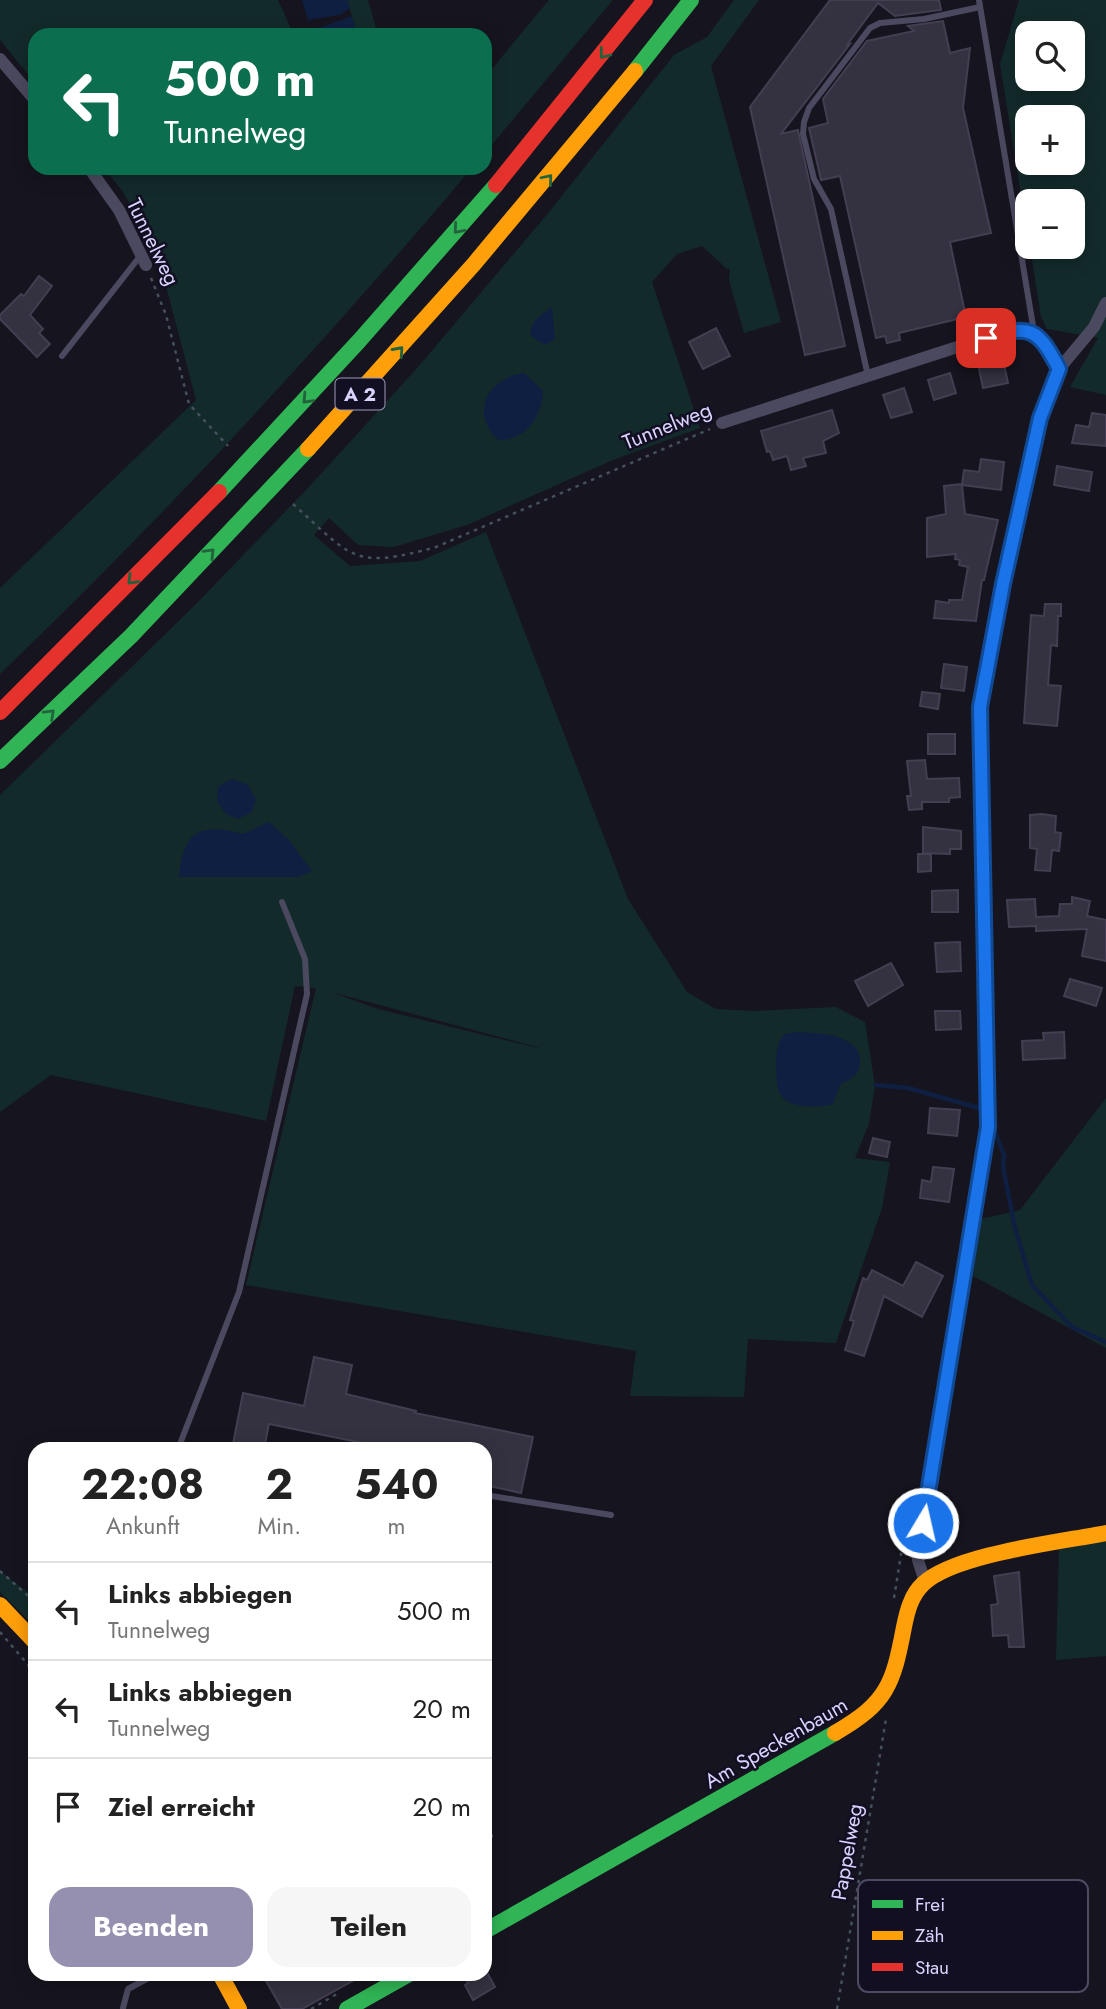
<!DOCTYPE html>
<html lang="de">
<meta charset="utf-8">
<style>
:root{--surface:#fff;--page:#f6f6f6;--text:#222;--muted:#767676;--line:#e0e0e0;--accent:#9590af}
body{margin:0;font-family:Jost,sans-serif;background:var(--page);color:var(--text);height:100vh;display:flex;flex-direction:column;font-size:26px;white-space:nowrap}
*{box-sizing:border-box;margin:0}
p{font-size:23px;color:var(--muted)}
.icon{flex:none;width:38px;height:38px;fill:none;stroke:currentColor;stroke-width:2;stroke-linecap:round;stroke-linejoin:round}
.map{position:relative;flex:1;overflow:hidden}
.side{position:absolute;left:28px;top:1442px;width:464px;height:539px;display:flex;flex-direction:column;background:var(--surface);border-radius:21px;box-shadow:0 4px 18px #0003}
.side>*{flex:none}
.guide{position:absolute;left:28px;top:28px;width:464px;height:147px;border-radius:21px;box-shadow:0 4px 18px #0003;background:#0b6e4f;color:#fff;overflow:hidden}
.buttons{position:absolute;left:1015px;top:21px;display:grid;gap:14px}
.buttons a{display:grid;place-items:center;width:70px;height:70px;border-radius:14px;background:var(--surface);box-shadow:0 4px 18px #0003;font-size:35px}
.pin{position:absolute;display:grid;place-items:center;width:60px;height:60px;color:#fff;margin:-30px;border-radius:14px;box-shadow:0 4px 10px #0006}
.me{position:absolute;width:77px;margin:-38px;rotate:9deg;stroke-linejoin:round;filter:drop-shadow(0 0 5px #0008)}
.turn{display:flex;align-items:center;gap:24px;height:147px;padding:0 21px;font-size:32px}
.turn .icon{width:91px;height:91px;stroke-width:2.5}
.turn b{display:block;font-size:49px;line-height:60px}
.eta{display:flex;justify-content:space-evenly;align-items:center;height:119px;text-align:center}
.eta b{font-size:42px;font-weight:700;line-height:49px}
.primary-button{display:flex;gap:14px;margin-top:auto;padding:14px 21px}
.primary-button a{flex:1;height:80px;border-radius:21px;background:var(--accent);color:#fff;font-size:28px;font-weight:700;line-height:80px;text-align:center}
.primary-button a+a{background:var(--page);color:var(--text)}
ul{padding:0;list-style:none}
li{display:flex;align-items:center;gap:21px;height:98px;padding:0 21px;border-top:2px solid var(--line)}
li div{flex:1}
li b{display:block;font-size:26px}
li em{font-style:normal}
.map>svg:first-child{display:block}
.green{fill:#132a2b;fill-rule:evenodd}
.water{fill:#0f1f41}
.lines{fill:none;stroke-linecap:round;stroke-linejoin:round}
.stream{stroke:#0f1f41;stroke-width:4.5}
.building{fill:#343240;stroke:#433e52;stroke-width:2}
.path{stroke:#45505e;stroke-width:2.5;stroke-dasharray:3.5 5;stroke-linecap:butt}
.lane{stroke:#4b495f;stroke-width:6}
.street{stroke:#4b495f;stroke-width:12}
.fast{stroke:#30b455;stroke-width:16}
.slow{stroke:#ff9f0a;stroke-width:16}
.jam{stroke:#e5322d;stroke-width:16}
.oneway{stroke:#22623c}
.route-casing{stroke:#114b97;stroke-width:18}
.route{stroke:#1a73e8;stroke-width:12}
.labels{text-anchor:middle;stroke-width:5;stroke-linejoin:round;paint-order:stroke}
.shield{fill:#130f23;stroke:#9e98bc;stroke-width:2}
.shield-label{font-size:19px;font-weight:bold;fill:#d9d3fd}
.street-label{font-size:21px;fill:#d9d3fd;stroke:#130f23}
.key{fill:#130f23;stroke:#4e4a64;stroke-width:2}
.key-label{font-size:19px;fill:#d9d3fd}
</style>
<div class="map">
<svg width="1106" height="2009" viewBox="0 0 1106 2009">
<rect width="100%" height="100%" fill="#16141e"/>
<g class="green">
<path d="M 0,0 L 278,0 L 294,35 L 35,35 L 35,83 L 0,40 Z"/>
<path d="M 347,0 L 368,0 L 378,35 L 357,35 Z"/>
<path d="M 549,0 L 613,0 L 485,153 L 485,77 Z"/>
<path d="M 734,0 L 759,0 L 711,66 L 781,322 L 744,333 L 729,280 L 730,269 L 727,269 L 702,246 L 677,254 L 652,282 L 700,428 L 613,460 L 467,525 L 394,547 L 358,545 L 329,518 L 314,535 L 350,566 L 420,561 L 486,532 L 628,899 L 687,992 L 716,1009 L 753,1011 L 836,1007 L 865,1022 L 875,1086 L 869,1124 L 855,1158 L 890,1162 L 882,1208 L 836,1343 L 748,1339 L 744,1397 L 630,1396 L 636,1351 L 246,1285 L 316,988 L 295,986 L 266,1121 L 51,1075 L 0,1112 L 0,795 L 194,606 L 307,489 L 418,367 L 549,212 L 674,55 L 707,37 ZM 331,992 L 537,1047 L 538,1048 L 378,1009 Z"/>
<path d="M 1019,0 L 1106,0 L 1106,395 L 1070,387 L 1098,338 L 1047,329 L 1041,317 L 1030,247 L 1073,247 L 1073,201 L 1027,201 L 1027,232 L 1000,64 ZM 1027,33 L 1073,33 L 1073,79 L 1027,79 ZM 1027,117 L 1073,117 L 1073,163 L 1027,163 Z"/>
<path d="M 104,168 L 472,168 C 323,344 167,514 0,674 L 0,588 L 196,400 L 157,252 L 123,192 Z"/>
<path d="M 1106,1098 L 1106,1348 L 973,1276 L 981,1219 L 1020,1210 Z"/>
<path d="M 1106,1540 L 1106,1656 L 1056,1660 L 1059,1549 Z"/>
<path d="M 0,1571 L 35,1598 L 35,1627 L 0,1592 Z"/>
</g>
<g class="water">
<path d="M 302,0 L 347,0 L 350,8 L 340,15 L 308,20 Z"/>
<path d="M 352,16 L 357,35 L 302,35 L 302,34 Z"/>
<path d="M 552,307 L 555,339 L 545,345 L 531,336 C 528,322 542,315 552,307 Z"/>
<path d="M 524,373 L 543,391 C 542,417 525,441 498,440 C 469,412 488,378 524,373 Z"/>
<path d="M 231,779 L 247,784 L 256,799 L 252,812 L 238,819 L 225,813 L 217,801 L 218,787 Z"/>
<path d="M 269,822 L 290,841 L 312,871 L 298,877 L 179,877 C 183,831 200,822 243,834 Z"/>
<path d="M 796,1032 C 816,1033 846,1033 858,1051 C 864,1072 856,1076 840,1085 L 833,1104 C 820,1108 788,1109 780,1094 C 776,1086 777,1075 776,1066 C 776,1054 777,1044 784,1034 Z"/>
</g>
<g class="lines">
<g class="stream">
<path d="M 876,1085 L 908,1088 L 979,1108"/>
<path d="M 995,1132 L 1004,1155 L 1003,1167 L 1015,1228 L 1032,1285 L 1072,1327 L 1106,1342"/>
</g>
</g>
<g class="building">
<path d="M 830,0 L 939,0 L 941,10 L 895,16 L 878,3 L 847,45 L 850,44 L 781,134 L 798,130 L 845,346 L 805,355 L 750,107 Z"/>
<path d="M 943,21 L 950,53 L 970,48 L 963,108 L 991,233 L 950,242 L 966,317 L 899,333 L 900,340 L 887,343 L 885,336 L 876,338 L 840,176 L 821,180 L 809,128 L 828,123 L 823,99 L 867,41 L 914,31 L 908,26 Z"/>
<path d="M 39,276 L 52,286 L 30,315 L 43,329 L 39,333 L 50,344 L 37,357 L 0,319 L 0,315 L 21,294 L 24,296 Z"/>
<path d="M 716,328 L 730,356 L 703,369 L 689,342 Z"/>
<path d="M 1003,359 L 1008,383 L 983,388 L 978,364 Z"/>
<path d="M 950,373 L 956,393 L 934,400 L 928,380 Z"/>
<path d="M 904,388 L 912,412 L 891,418 L 883,395 Z"/>
<path d="M 832,410 L 839,433 L 823,441 L 826,453 L 803,458 L 806,466 L 791,470 L 787,456 L 773,460 L 770,451 L 767,452 L 761,431 Z"/>
<path d="M 1092,413 L 1106,415 L 1106,446 L 1072,443 L 1076,425 L 1089,427 Z"/>
<path d="M 981,459 L 1004,462 L 1001,490 L 962,485 L 965,514 L 998,520 L 984,580 L 982,580 L 976,621 L 934,618 L 936,601 L 949,603 L 949,600 L 962,600 L 968,567 L 959,565 L 960,560 L 955,559 L 956,554 L 927,557 L 927,518 L 946,514 L 944,486 L 962,484 L 964,470 L 979,472 Z"/>
<path d="M 1057,466 L 1092,472 L 1089,491 L 1054,485 Z"/>
<path d="M 1045,604 L 1061,604 L 1061,616 L 1058,616 L 1057,646 L 1051,645 L 1048,685 L 1061,686 L 1057,726 L 1024,723 L 1031,615 L 1044,616 Z"/>
<path d="M 944,664 L 967,667 L 964,691 L 941,688 Z"/>
<path d="M 922,692 L 940,694 L 938,709 L 920,706 Z"/>
<rect x="928" y="734" width="27" height="20"/>
<path d="M 925,760 L 927,779 L 959,778 L 960,797 L 949,798 L 949,802 L 922,802 L 922,809 L 909,810 L 907,796 L 911,796 L 907,761 Z"/>
<path d="M 1042,814 L 1056,816 L 1055,832 L 1061,833 L 1059,851 L 1052,850 L 1050,871 L 1035,870 L 1037,849 L 1030,848 L 1030,815 Z"/>
<path d="M 923,827 L 961,831 L 961,849 L 950,849 L 950,854 L 923,853 Z"/>
<path d="M 918,854 L 931,854 L 931,871 L 918,872 Z"/>
<path d="M 958,890 L 958,912 L 932,912 L 932,891 Z"/>
<path d="M 1072,897 L 1090,901 L 1087,916 L 1106,920 L 1106,961 L 1082,956 L 1087,929 L 1036,931 L 1036,926 L 1009,927 L 1007,900 L 1035,899 L 1036,917 L 1059,916 L 1060,904 L 1072,904 Z"/>
<path d="M 960,942 L 961,971 L 937,972 L 935,943 Z"/>
<path d="M 891,963 L 903,985 L 868,1006 L 855,981 Z"/>
<path d="M 1070,979 L 1102,988 L 1096,1006 L 1064,996 Z"/>
<path d="M 935,1011 L 960,1011 L 961,1029 L 936,1030 Z"/>
<path d="M 1064,1032 L 1065,1058 L 1023,1060 L 1022,1041 L 1044,1040 L 1043,1033 Z"/>
<path d="M 930,1108 L 960,1110 L 957,1136 L 928,1133 Z"/>
<path d="M 873,1138 L 890,1142 L 887,1157 L 869,1153 Z"/>
<path d="M 933,1167 L 954,1169 L 949,1202 L 920,1198 L 922,1180 L 931,1182 Z"/>
<path d="M 916,1262 L 943,1276 L 922,1317 L 884,1296 L 864,1356 L 845,1350 L 854,1321 L 850,1320 L 863,1278 L 867,1280 L 872,1270 L 903,1286 Z"/>
<path d="M 314,1357 L 352,1365 L 346,1394 L 416,1411 L 415,1413 L 533,1437 L 521,1493 L 485,1485 L 485,1449 L 392,1449 L 269,1424 L 264,1449 L 232,1449 L 243,1393 L 304,1406 Z"/>
<path d="M 1019,1572 L 1024,1647 L 1009,1647 L 1008,1635 L 993,1636 L 991,1605 L 998,1604 L 994,1576 Z"/>
<path d="M 262,1974 L 365,1974 L 302,2009 L 282,2009 Z"/>
<path d="M 464,1974 L 488,1974 L 495,1987 L 473,2000 L 465,1985 L 468,1983 Z"/>
</g>
<g class="lines">
<g class="path">
<path d="M 151,278 L 166,315 L 189,404 L 228,446"/>
<path d="M 293,504 C 353,558 353,570 436,547 L 710,429"/>
<path d="M 933,1555 L 947,1551"/>
<path d="M 0,1571 L 35,1602"/>
<path d="M 894,1598 L 903,1542"/>
<path d="M 0,1632 L 35,1673"/>
<path d="M 311,2009 L 337,1994"/>
<path d="M 837,2009 L 886,1719"/>
</g>
<g class="lane">
<path d="M 979,0 L 1034,332"/>
<path d="M 62,356 L 141,255"/>
<path d="M 868,376 L 831,209 L 814,179 L 803,134 L 804,122 L 809,108 L 870,28 L 880,23 L 924,19 L 980,7"/>
<path d="M 178,1449 L 239,1292 L 307,994 L 305,959 L 282,902"/>
<path d="M 485,1495 L 611,1515"/>
<path d="M 485,1841 L 490,1836"/>
<path d="M 123,2008 L 128,1989 L 156,1974"/>
</g>
<g class="street">
<path d="M 0,59 L 35,100"/>
<path d="M 89,168 L 119,210 L 146,265"/>
<path d="M 722,423 L 1010,330 C 1042,329 1046,343 1059,369"/>
<path d="M 925,1582 L 918,1560 L 918,1549 L 988,1127 L 980,707 L 1003,584 L 1039,418 L 1059,369 L 1094,327 L 1106,303"/>
</g>
<g class="fast">
<path d="M 635,71 L 691,0"/>
<path d="M 219,492 L 359,341 L 496,185"/>
<path d="M 0,761 L 131,636 L 308,449"/>
<path d="M 485,1931 L 835,1733"/>
<path d="M 347,2009 L 409,1974"/>
</g>
<g class="slow">
<path d="M 308,449 L 474,264 L 635,71"/>
<path d="M 0,1605 L 35,1642"/>
<path d="M 835,1733 C 887,1703 893,1685 904,1627 C 907,1612 911,1595 923,1584 C 954,1554 1061,1542 1106,1533"/>
<path d="M 220,1974 L 239,2009"/>
</g>
<g class="jam">
<path d="M 496,185 L 645,0"/>
<path d="M 0,712 L 219,492"/>
</g>
</g>
<defs><path id="oneway-chevron" d="M-2-3.5L2.5 0L-2 3.5" fill="none" stroke-width="1.6" stroke-linecap="round" stroke-linejoin="round" transform="scale(1.75)"/></defs>
<g class="oneway">
<use href="#oneway-chevron" transform="translate(604 54) rotate(128)"/>
<use href="#oneway-chevron" transform="translate(548 179) rotate(-50)"/>
<use href="#oneway-chevron" transform="translate(458 229) rotate(131)"/>
<use href="#oneway-chevron" transform="translate(399 351) rotate(-48)"/>
<use href="#oneway-chevron" transform="translate(307 399) rotate(133)"/>
<use href="#oneway-chevron" transform="translate(210 553) rotate(-46)"/>
<use href="#oneway-chevron" transform="translate(132 580) rotate(134)"/>
<use href="#oneway-chevron" transform="translate(50 714) rotate(-44)"/>
</g>
<g class="lines">
<defs>
<path id="route" d="M 923,1523 L 988,1127 L 980,707 L 1003,584 L 1040,418 L 1059,369 C 1038,328 1030,324 986,338"/>
</defs>
<use href="#route" class="route-casing"/>
<use href="#route" class="route"/>
</g>
<g class="labels">
<rect class="shield" x="335.5" y="378.5" width="49" height="31" rx="5"/>
<g class="shield-label">
<text x="360" y="401">A 2</text>
</g>
<g class="street-label">
<text transform="translate(153 242) rotate(64)" y="7">Tunnelweg</text>
<text transform="translate(667 426) rotate(-22)" y="7">Tunnelweg</text>
<text transform="translate(776 1743) rotate(-30)" y="7">Am Speckenbaum</text>
<text transform="translate(847 1852) rotate(-80)" y="7">Pappelweg</text>
</g>
</g>
<rect x="858" y="1880" width="230" height="112" rx="10" class="key"/>
<rect x="872" y="1900" width="31" height="8" fill="#30b455"/>
<rect x="872" y="1931" width="31" height="9" fill="#ff9f0a"/>
<rect x="872" y="1963" width="31" height="8" fill="#e5322d"/>
<g class="key-label">
<text x="915" y="1911">Frei</text>
<text x="915" y="1942">Zäh</text>
<text x="915" y="1974">Stau</text>
</g>
</svg>
<div class="buttons">
<a><svg class="icon" aria-label="search" viewBox="0 0 24 24"><circle cx="10" cy="10" r="6"/><path d="M15 15l6 6"/></svg></a>
<a>+</a>
<a>−</a>
</div>
<div class="pin" style="left:986px;top:338px;background:#d93025"><svg class="icon" aria-label="arrive" viewBox="0 0 24 24"><path d="M6 21V4h12l-3 4 3 4H6"/></svg></div>
<svg class="me" style="left:923px;top:1523px" viewBox="-20 -20 40 40"><circle r="17" fill="#1a73e8" stroke="#fff" stroke-width="3"/><path d="M0-11L8 9 0 5-8 9z" fill="#fff"/></svg>
<div class="guide">
<div class="turn"><svg class="icon" aria-label="left" viewBox="0 0 24 24"><path d="M17 20v-9H6M10 6l-5 5 5 5"/></svg><div><b>500 m</b>Tunnelweg</div></div>
</div>
<section class="side">
<div class="eta">
<div><b>22:08</b><p>Ankunft</p></div>
<div><b>2</b><p>Min.</p></div>
<div><b>540</b><p>m</p></div>
</div>
<ul>
<li><svg class="icon" aria-label="left" viewBox="0 0 24 24"><path d="M17 20v-9H6M10 6l-5 5 5 5"/></svg><div><b>Links abbiegen</b><p>Tunnelweg</p></div><em>500 m</em></li>
<li><svg class="icon" aria-label="left" viewBox="0 0 24 24"><path d="M17 20v-9H6M10 6l-5 5 5 5"/></svg><div><b>Links abbiegen</b><p>Tunnelweg</p></div><em>20 m</em></li>
<li><svg class="icon" aria-label="arrive" viewBox="0 0 24 24"><path d="M6 21V4h12l-3 4 3 4H6"/></svg><div><b>Ziel erreicht</b></div><em>20 m</em></li>
</ul>
<div class="primary-button"><a>Beenden</a><a>Teilen</a></div>
</section>
</div>
